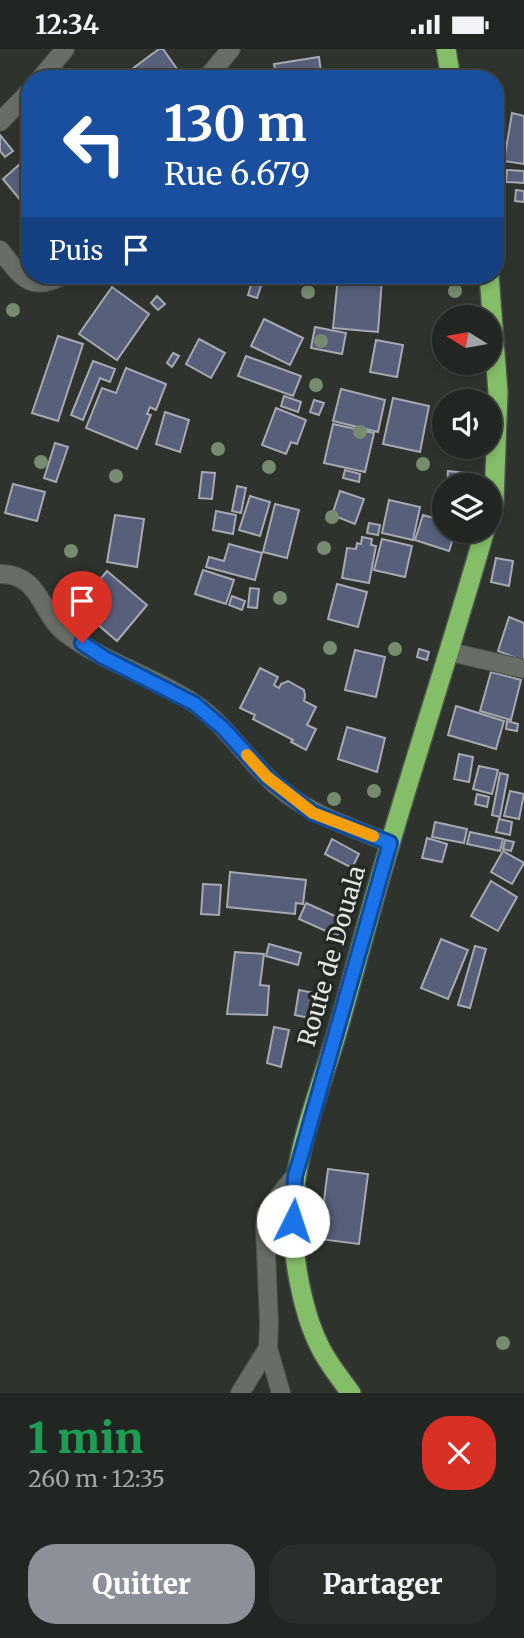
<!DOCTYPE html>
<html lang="fr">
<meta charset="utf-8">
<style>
:root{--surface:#222622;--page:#2a2e2a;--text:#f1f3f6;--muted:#a2a5a5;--line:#3f4340;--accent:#8c9099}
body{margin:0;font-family:Merriweather,serif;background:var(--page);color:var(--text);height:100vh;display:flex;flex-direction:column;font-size:26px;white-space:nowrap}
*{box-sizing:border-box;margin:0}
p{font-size:23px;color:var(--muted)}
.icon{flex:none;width:38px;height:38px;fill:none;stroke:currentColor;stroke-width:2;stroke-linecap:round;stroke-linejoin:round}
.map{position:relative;height:1344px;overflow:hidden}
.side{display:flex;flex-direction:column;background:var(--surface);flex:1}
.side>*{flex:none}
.banner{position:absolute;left:21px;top:21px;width:483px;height:214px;border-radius:28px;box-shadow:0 4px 10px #0003,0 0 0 2px var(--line);background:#1a4fa0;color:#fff;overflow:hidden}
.needle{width:46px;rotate:281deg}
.buttons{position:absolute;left:432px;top:256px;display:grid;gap:14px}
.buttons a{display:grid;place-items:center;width:70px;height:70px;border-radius:50%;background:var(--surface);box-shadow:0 4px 10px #0003,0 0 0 2px var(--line);font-size:35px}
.pin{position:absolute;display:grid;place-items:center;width:60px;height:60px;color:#fff;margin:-72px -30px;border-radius:50% 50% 50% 0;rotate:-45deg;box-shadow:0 0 7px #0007}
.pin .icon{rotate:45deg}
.me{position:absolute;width:77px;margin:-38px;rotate:4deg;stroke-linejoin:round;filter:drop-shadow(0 0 5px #0008)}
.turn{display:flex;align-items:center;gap:24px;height:147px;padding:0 28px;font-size:32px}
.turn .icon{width:91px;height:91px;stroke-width:2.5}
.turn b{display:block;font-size:49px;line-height:60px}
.then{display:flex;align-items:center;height:66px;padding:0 28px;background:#0003;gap:14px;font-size:26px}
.round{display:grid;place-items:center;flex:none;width:74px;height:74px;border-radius:28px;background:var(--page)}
.headline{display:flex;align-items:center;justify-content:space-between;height:119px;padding:0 28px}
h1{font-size:42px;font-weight:800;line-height:52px;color:#1e9e55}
.button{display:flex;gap:14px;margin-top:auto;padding:14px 28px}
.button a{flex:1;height:80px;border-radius:28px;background:var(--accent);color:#fff;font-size:28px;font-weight:800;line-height:80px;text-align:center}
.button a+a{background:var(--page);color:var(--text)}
.status{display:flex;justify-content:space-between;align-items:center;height:49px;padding:0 35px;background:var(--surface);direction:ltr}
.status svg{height:19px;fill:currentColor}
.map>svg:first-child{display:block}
.building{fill:#575f7b;stroke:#a6a9b1;stroke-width:2}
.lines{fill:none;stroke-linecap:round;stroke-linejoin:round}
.minor-casing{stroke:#4c504a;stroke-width:20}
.trunk-casing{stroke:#4c504a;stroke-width:22}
.minor{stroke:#686d66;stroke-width:18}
.trunk{stroke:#84be69;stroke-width:19}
.tree{fill:#778c6e}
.route-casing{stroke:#114b97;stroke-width:18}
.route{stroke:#1a73e8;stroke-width:12}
.slow{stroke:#f59e0b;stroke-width:12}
.labels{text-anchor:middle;stroke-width:7;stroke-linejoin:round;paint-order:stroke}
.street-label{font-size:24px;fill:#e3e6e2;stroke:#252923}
</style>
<div class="status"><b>12:34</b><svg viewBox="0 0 49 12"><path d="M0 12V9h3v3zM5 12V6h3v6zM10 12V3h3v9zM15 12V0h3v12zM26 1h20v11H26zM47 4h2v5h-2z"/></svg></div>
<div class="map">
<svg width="524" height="1344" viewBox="0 0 524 1344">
<rect width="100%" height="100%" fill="#2e332d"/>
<g class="building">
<path d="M 159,0 L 163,0 L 184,30 L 139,30 L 132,20 Z"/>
<path d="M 319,8 L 322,30 L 277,30 L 274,15 Z"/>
<path d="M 60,17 L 73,30 L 47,30 Z"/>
<path d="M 512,64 L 524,67 L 524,115 L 504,112 Z"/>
<path d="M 0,86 L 13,102 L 5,108 L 0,102 Z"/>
<path d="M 20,115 L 30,126 L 30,163 L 3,130 Z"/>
<path d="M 507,121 L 524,122 L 524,134 L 506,133 Z"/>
<path d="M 495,132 L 504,133 L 503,149 L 495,149 Z"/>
<path d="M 516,141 L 524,142 L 524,153 L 515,152 Z"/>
<path d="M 165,226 L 187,226 L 171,235 Z"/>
<path d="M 254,226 L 264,228 L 257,249 L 248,246 Z"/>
<path d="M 338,227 L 382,230 L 378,283 L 333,279 Z"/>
<path d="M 112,238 L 149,265 L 117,311 L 79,285 Z"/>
<path d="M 157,247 L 165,255 L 158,261 L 151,254 Z"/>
<path d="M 264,270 L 303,289 L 290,316 L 251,297 Z"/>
<path d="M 315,278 L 346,284 L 342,305 L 311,299 Z"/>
<path d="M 58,287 L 83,295 L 58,372 L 32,364 Z"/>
<path d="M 199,290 L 225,304 L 211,329 L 186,315 Z"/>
<path d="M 376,291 L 403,296 L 397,328 L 370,323 Z"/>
<path d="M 173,304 L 179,307 L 172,318 L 167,314 Z"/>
<path d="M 246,307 L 301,327 L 293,347 L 238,327 Z"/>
<path d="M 93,312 L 115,320 L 110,333 L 100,329 L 83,371 L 71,366 Z"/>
<path d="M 126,319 L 166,335 L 156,361 L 150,358 L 147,365 L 151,366 L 137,400 L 86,379 L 102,339 L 116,344 Z"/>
<path d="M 341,340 L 385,351 L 378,383 L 333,372 Z"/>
<path d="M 284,347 L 301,353 L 298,363 L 281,357 Z"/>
<path d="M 393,349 L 429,357 L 420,403 L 383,395 Z"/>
<path d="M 314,351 L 324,354 L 319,366 L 310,363 Z"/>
<path d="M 276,359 L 306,371 L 297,395 L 291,393 L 286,405 L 262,396 Z"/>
<path d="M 165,363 L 189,371 L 180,403 L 156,395 Z"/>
<path d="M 333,375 L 374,384 L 365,423 L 324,414 Z"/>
<path d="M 55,394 L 68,398 L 56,433 L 44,429 Z"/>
<path d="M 345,421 L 360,425 L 359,433 L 343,429 Z"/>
<path d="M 448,422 L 465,424 L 464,436 L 447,436 Z"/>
<path d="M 202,423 L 215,424 L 212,450 L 199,449 Z"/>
<path d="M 13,435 L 45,443 L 37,472 L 5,464 Z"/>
<path d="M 237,437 L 246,439 L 241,464 L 232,462 Z"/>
<path d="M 340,442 L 364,450 L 355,475 L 332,466 Z"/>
<path d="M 250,447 L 270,453 L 260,487 L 239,481 Z"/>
<path d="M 389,451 L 420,458 L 413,491 L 382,484 Z"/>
<path d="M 275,455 L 299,461 L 287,509 L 263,503 Z"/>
<path d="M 216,462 L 236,466 L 233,485 L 213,481 Z"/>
<path d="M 115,466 L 144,470 L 137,518 L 107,513 Z"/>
<path d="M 423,466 L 444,472 L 444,481 L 456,481 L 449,502 L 415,491 Z"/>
<path d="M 369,474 L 380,476 L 378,486 L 367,484 Z"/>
<path d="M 362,488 L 372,490 L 371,496 L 376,497 L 369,534 L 342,529 L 347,499 L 356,500 L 357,494 L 361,495 Z"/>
<path d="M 382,490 L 412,497 L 405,528 L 374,521 Z"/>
<path d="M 229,495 L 262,504 L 255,531 L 206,518 L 209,508 L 224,512 Z"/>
<path d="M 496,509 L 513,512 L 509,537 L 491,533 Z"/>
<path d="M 203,521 L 234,531 L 226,555 L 195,545 Z"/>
<path d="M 107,522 L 147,556 L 117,592 L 77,558 Z"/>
<path d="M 337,535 L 367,543 L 358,578 L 328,570 Z"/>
<path d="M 250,539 L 259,540 L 257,559 L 248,558 Z"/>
<path d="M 232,547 L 245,552 L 242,561 L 229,556 Z"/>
<path d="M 509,568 L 524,574 L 524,612 L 498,602 Z"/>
<path d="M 419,600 L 429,603 L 427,611 L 417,608 Z"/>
<path d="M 355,601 L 385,608 L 376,648 L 345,641 Z"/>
<path d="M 260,619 L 278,628 L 274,636 L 279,639 L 281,635 L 288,632 L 304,641 L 305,647 L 304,652 L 316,658 L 307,676 L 316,680 L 306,701 L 291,693 L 293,691 L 253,670 L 255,666 L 240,659 Z"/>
<path d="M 491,623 L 521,631 L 511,671 L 480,662 Z"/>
<path d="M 456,657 L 504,672 L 496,700 L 448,686 Z"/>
<path d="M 507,672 L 518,675 L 517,682 L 506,680 Z"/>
<path d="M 347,678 L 385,689 L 377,723 L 338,710 Z"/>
<path d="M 459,705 L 473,708 L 469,733 L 454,730 Z"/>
<path d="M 479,717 L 498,721 L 492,745 L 473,740 Z"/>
<path d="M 500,724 L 508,726 L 500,768 L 492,766 Z"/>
<path d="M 510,742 L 524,745 L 519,770 L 504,767 Z"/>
<path d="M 477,745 L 489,748 L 487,758 L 475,755 Z"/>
<path d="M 499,770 L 512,773 L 510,786 L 496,783 Z"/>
<path d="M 435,773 L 467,780 L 464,794 L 432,788 Z"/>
<path d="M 470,783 L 503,790 L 500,802 L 467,795 Z"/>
<path d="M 427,789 L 447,795 L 442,813 L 422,809 Z"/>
<path d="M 332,790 L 359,805 L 352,819 L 325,805 Z"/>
<path d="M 505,791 L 514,793 L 511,802 L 503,800 Z"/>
<path d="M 503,802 L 524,814 L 512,835 L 491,823 Z"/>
<path d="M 230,823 L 306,831 L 303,855 L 296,854 L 295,865 L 227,858 Z"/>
<path d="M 491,832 L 517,848 L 498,882 L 471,867 Z"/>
<path d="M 203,835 L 221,836 L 219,866 L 201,865 Z"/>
<path d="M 306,854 L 344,871 L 337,887 L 299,870 Z"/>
<path d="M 441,890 L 468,901 L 448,950 L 421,939 Z"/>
<path d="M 269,895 L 301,904 L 298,916 L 266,907 Z"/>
<path d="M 475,897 L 486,900 L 470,959 L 458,956 Z"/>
<path d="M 235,903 L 264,905 L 260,936 L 269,937 L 267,966 L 227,965 Z"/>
<path d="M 299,941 L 319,945 L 314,970 L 295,966 Z"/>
<path d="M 274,978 L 289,981 L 281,1018 L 267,1014 Z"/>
<path d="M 328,1120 L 368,1125 L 359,1195 L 319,1190 Z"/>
</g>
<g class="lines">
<defs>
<g id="minor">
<path d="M 40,30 L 65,0"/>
<path d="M 206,30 L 231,0"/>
<path d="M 0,73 L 30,42"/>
<path d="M 0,201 C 21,227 30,245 64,226"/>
<path d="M 0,525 C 40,524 41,565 64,583 C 103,613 153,627 194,654 C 222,673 241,702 265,726 C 299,762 345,776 390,794"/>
<path d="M 450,603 L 524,620"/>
<path d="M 268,1299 L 281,1344"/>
<path d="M 240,1344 L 268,1299 L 269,1273 L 265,1180 L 266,1165 L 273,1154 L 295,1127"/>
</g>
<g id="trunk">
<path d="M 446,0 L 451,30"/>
<path d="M 489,226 L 498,343 L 494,452 L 490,465"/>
<path d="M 351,1344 C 341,1331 329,1315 321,1300 C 303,1266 293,1211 293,1172 C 292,1103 322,1038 340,973 C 357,913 372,854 390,795 C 421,690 455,586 485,481"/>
</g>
</defs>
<use href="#minor" class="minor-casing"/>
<use href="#trunk" class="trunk-casing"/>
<use href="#minor" class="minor"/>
<use href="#trunk" class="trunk"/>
</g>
<g class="tree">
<circle cx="455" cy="242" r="7"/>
<circle cx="308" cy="243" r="7"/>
<circle cx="13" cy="261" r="7"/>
<circle cx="321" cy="292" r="7"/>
<circle cx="316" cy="336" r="7"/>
<circle cx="360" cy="383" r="7"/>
<circle cx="218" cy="400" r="7"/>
<circle cx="41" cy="413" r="7"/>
<circle cx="423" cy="415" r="7"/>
<circle cx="269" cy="418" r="7"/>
<circle cx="116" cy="427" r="7"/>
<circle cx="332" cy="468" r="7"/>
<circle cx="324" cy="499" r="7"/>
<circle cx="71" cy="502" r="7"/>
<circle cx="280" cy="549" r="7"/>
<circle cx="330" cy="599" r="7"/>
<circle cx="395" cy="600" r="7"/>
<circle cx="374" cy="742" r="7"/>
<circle cx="334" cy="750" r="7"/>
<circle cx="503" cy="1294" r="7"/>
</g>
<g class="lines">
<defs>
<path id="route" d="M 82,594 L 103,608 L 195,655 L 224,680 L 267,728 L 313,764 L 390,794 L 301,1107 L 295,1127 L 293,1172"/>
</defs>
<use href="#route" class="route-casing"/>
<use href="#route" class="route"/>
<path class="slow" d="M 247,706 L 267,728 L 313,764 L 373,787"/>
</g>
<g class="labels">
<g class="street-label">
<text transform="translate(332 907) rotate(-74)" y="8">Route de Douala</text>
</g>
</g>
</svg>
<div class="buttons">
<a><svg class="needle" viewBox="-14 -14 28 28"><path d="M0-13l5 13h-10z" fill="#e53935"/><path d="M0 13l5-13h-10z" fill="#a2a5a5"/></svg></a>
<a><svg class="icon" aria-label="sound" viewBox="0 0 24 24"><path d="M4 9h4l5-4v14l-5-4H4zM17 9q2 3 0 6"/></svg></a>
<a><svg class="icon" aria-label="layers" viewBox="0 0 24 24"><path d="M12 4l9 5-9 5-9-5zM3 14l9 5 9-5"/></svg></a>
</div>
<div class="pin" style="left:82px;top:594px;background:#d93025"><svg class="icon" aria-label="arrive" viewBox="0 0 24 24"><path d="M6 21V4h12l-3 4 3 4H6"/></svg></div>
<svg class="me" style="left:293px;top:1172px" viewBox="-20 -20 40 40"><circle r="19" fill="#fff"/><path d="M0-13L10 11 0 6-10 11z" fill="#1a73e8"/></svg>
<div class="banner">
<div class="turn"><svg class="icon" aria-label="left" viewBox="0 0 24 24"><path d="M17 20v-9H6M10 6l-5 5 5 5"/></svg><div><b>130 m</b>Rue 6.679</div></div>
<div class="then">Puis<svg class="icon" aria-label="arrive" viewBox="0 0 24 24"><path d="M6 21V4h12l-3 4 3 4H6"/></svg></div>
</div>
</div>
<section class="side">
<div class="headline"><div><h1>1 min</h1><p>260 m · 12:35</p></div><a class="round" style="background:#d93025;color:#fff"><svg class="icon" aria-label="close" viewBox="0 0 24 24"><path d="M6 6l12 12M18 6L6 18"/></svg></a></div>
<div class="button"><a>Quitter</a><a>Partager</a></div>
</section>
